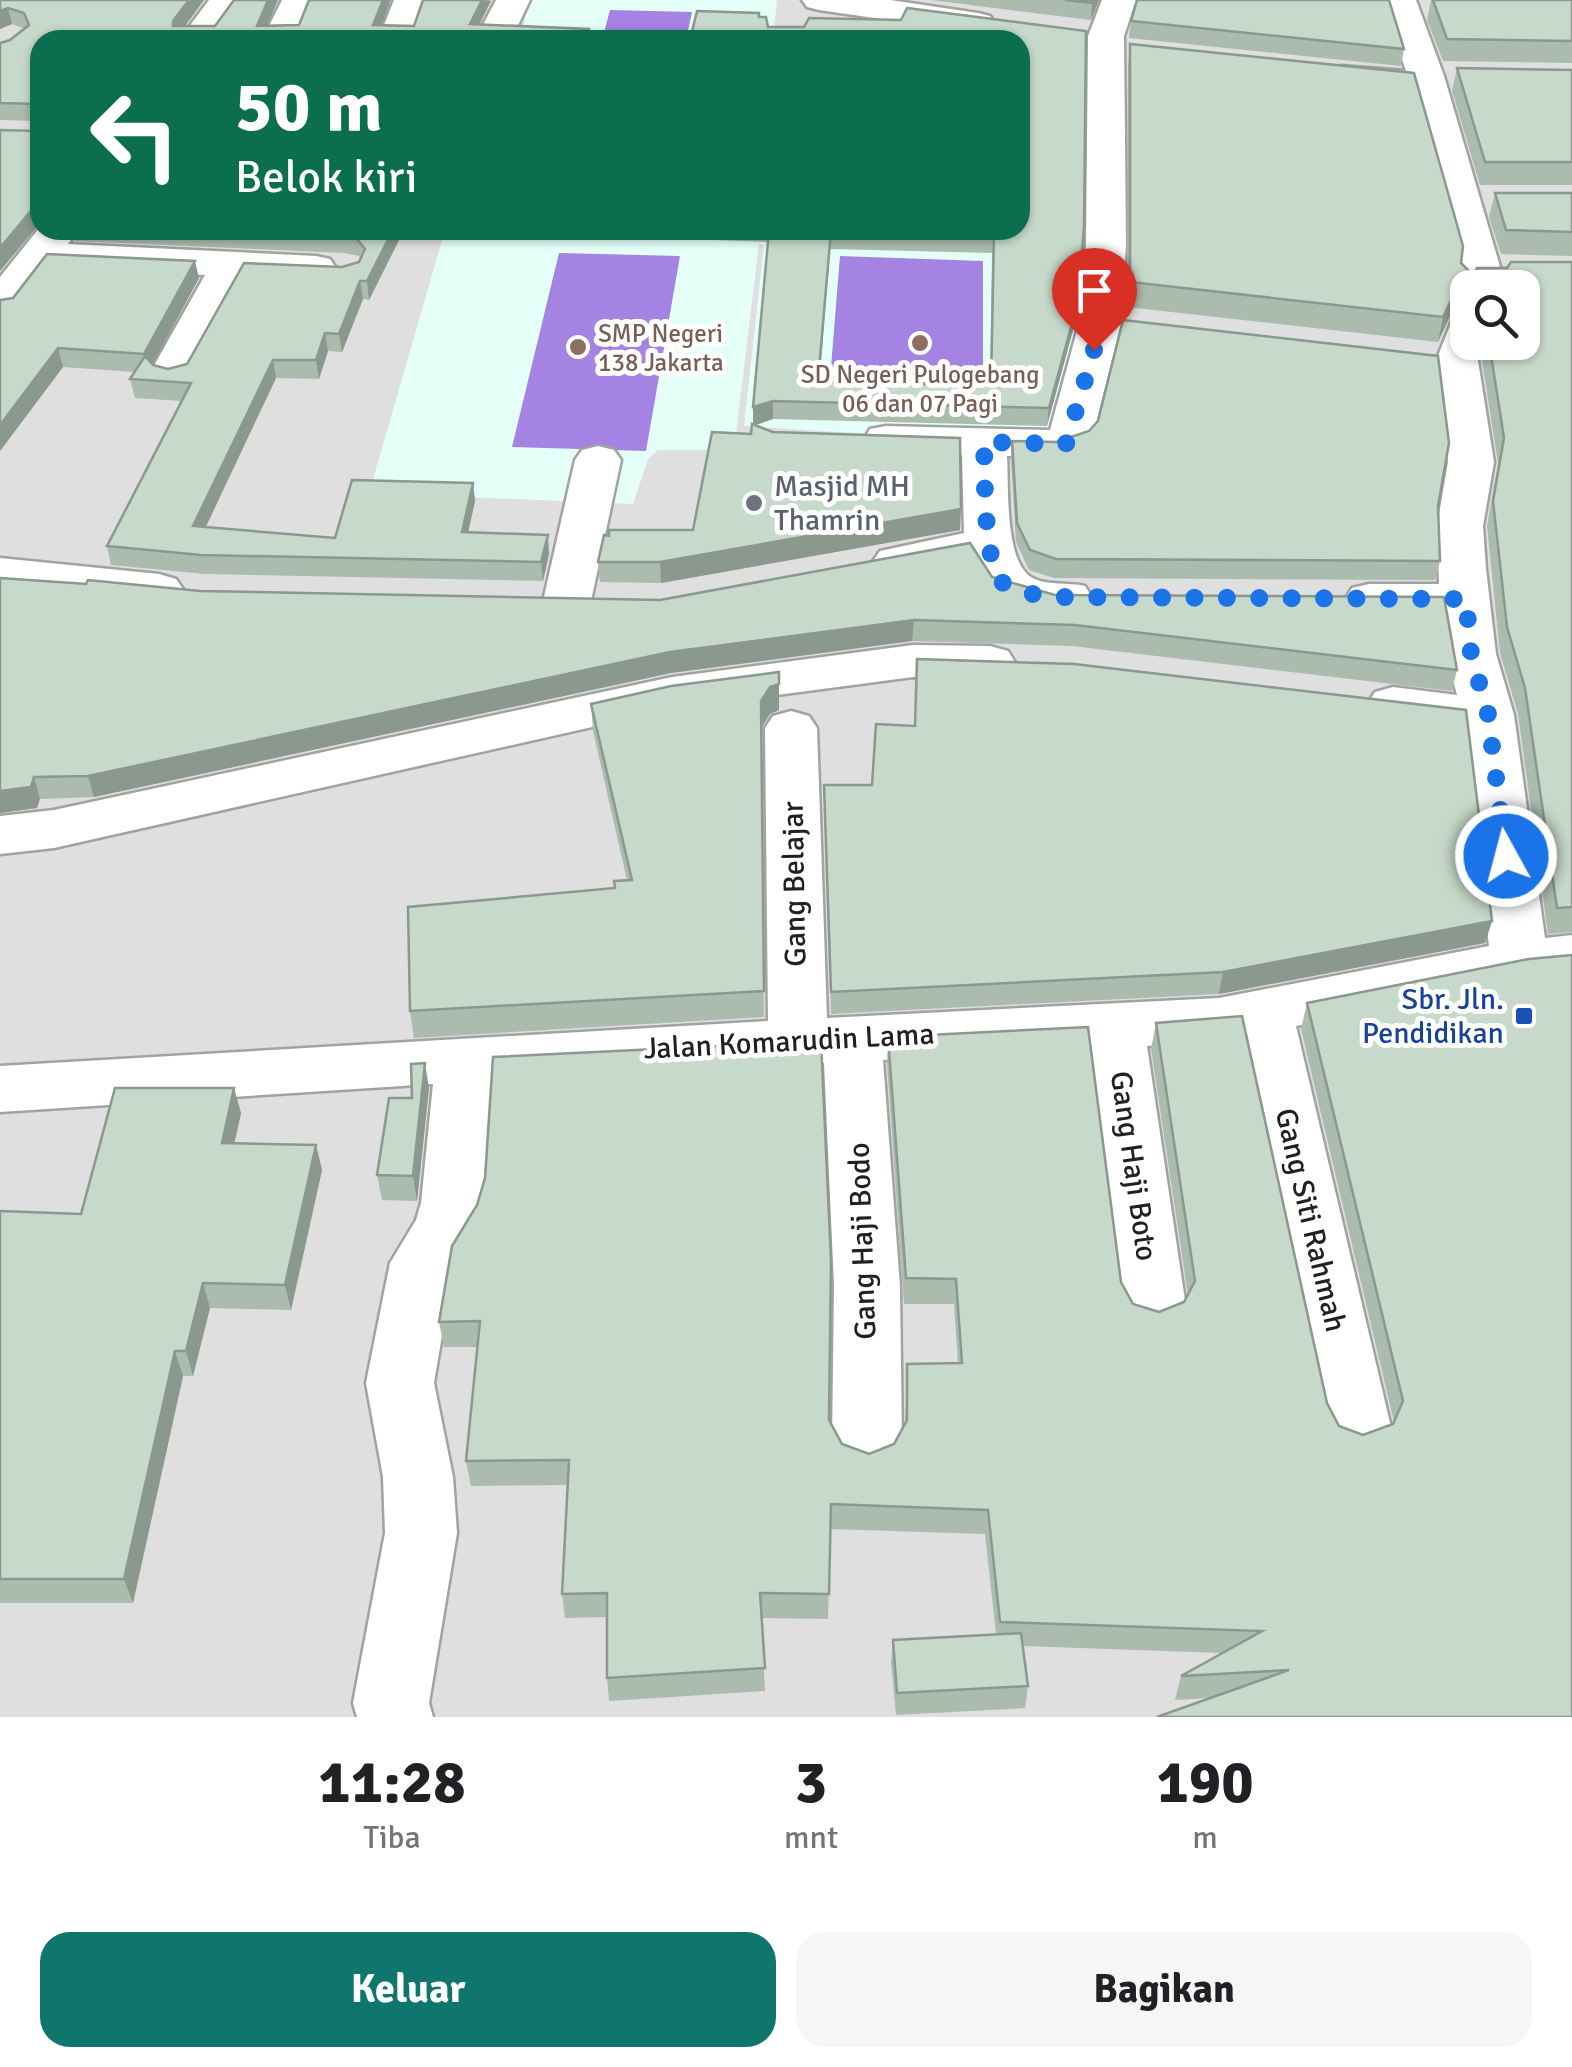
<!DOCTYPE html>
<html lang="id">
<style>
:root{--surface:#fff;--page:#f6f6f6;--text:#202124;--muted:#757577;--accent:#0f766e}
body{margin:0;font-family:Signika,sans-serif;background:var(--page);color:var(--text);height:100vh;display:flex;flex-direction:column;font-size:38px;white-space:nowrap}
*{box-sizing:border-box;margin:0}
p{font-size:32px;color:var(--muted)}
.icon{flex:none;width:55px;height:55px;fill:none;stroke:currentColor;stroke-width:2;stroke-linecap:round;stroke-linejoin:round}
.map{position:relative;height:1717px;overflow:hidden}
.details{display:flex;flex-direction:column;background:var(--surface);flex:1}
.details>*{flex:none}
.top-card{position:absolute;left:30px;top:30px;width:1000px;height:210px;border-radius:30px;box-shadow:0 2px 8px #0004;background:#0b6e4f;color:#fff;overflow:hidden}
.buttons{position:absolute;left:1450px;top:270px;display:grid;gap:20px}
.buttons a{display:grid;place-items:center;width:90px;height:90px;border-radius:20px;background:var(--surface);box-shadow:0 2px 8px #0004;font-size:50px}
.pin{position:absolute;display:grid;place-items:center;width:85px;height:85px;color:#fff;margin:-102px -42px;border-radius:50% 50% 50% 0;rotate:-45deg;box-shadow:0 0 10px #0007}
.pin .icon{rotate:45deg}
.me{position:absolute;width:110px;margin:-55px;rotate:353deg;stroke-linejoin:round;filter:drop-shadow(0 0 8px #0008)}
.turn{display:flex;align-items:center;gap:35px;height:210px;padding:0 40px;font-size:45px}
.turn .icon{width:130px;height:130px;stroke-width:2.5}
.turn b{display:block;font-size:70px;line-height:85px}
.eta{display:flex;justify-content:space-evenly;align-items:center;height:170px;text-align:center}
.eta b{font-size:60px;font-weight:800;line-height:70px}
.cta{display:flex;gap:20px;margin-top:auto;padding:20px 40px}
.cta a{flex:1;height:115px;border-radius:30px;background:var(--accent);color:#fff;font-size:40px;font-weight:800;line-height:115px;text-align:center}
.cta a+a{background:var(--page);color:var(--text)}
.map>svg:first-child{display:block}
.residential{fill:#dedfde;fill-rule:evenodd}
.education{fill:#e3fff7}
.pitch{fill:#a483e3}
.lines{fill:none;stroke-linecap:round;stroke-linejoin:round}
.minor-casing{stroke:#a2a2a2;stroke-width:5}
.minor{fill:#fff;fill-rule:evenodd}
.wall{fill:#abbbae;fill-rule:evenodd}
.shaded-wall{fill:#8b988d}
.building{fill:#c7d9ca;stroke:#8b988d;stroke-width:2.5;fill-rule:evenodd}
.route{stroke:#1a73e8;stroke-width:18;stroke-dasharray:0 32.4}
.education-dot{fill:#8d6e63;stroke:#fff;stroke-width:4}
.worship-dot{fill:#6b7280;stroke:#fff;stroke-width:4}
.transit-dot{fill:#1a4fb4;stroke:#fff;stroke-width:4}
.labels{text-anchor:middle;stroke-width:10;stroke-linejoin:round;paint-order:stroke}
.far-education-label{font-size:25px;fill:#785e54;stroke:#fff;text-anchor:start}
.worship-label{font-size:30px;fill:#5b616d;stroke:#fff;text-anchor:start}
.street-label{font-size:30px;fill:#212121;stroke:#fff}
.transit-label{font-size:30px;fill:#164399;stroke:#fff;text-anchor:end}
</style>
<div class="map">
<svg width="1572" height="1717" viewBox="0 0 1572 1717">
<rect width="100%" height="100%" fill="#e7f1eb"/>
<path class="residential" d="M 0,0 L 1572,0 L 1572,1717 L 0,1717 ZM 40,40 L 1020,40 L 1020,230 L 40,230 ZM 1468,288 L 1522,288 L 1522,342 L 1468,342 Z"/>
<g class="education">
<path d="M 528,0 L 777,0 L 773,40 L 521,40 Z"/>
<path d="M 1020,217 L 1102,219 L 1066,439 L 966,440 L 744,426 L 764,245 L 759,244 L 734,450 L 658,450 L 648,459 L 633,504 L 369,493 L 445,230 L 1020,230 Z"/>
</g>
<g class="pitch">
<path d="M 610,10 L 692,12 L 686,40 L 602,40 Z"/>
<path d="M 559,253 L 680,256 L 646,451 L 512,447 Z"/>
<path d="M 840,256 L 983,261 L 983,397 L 829,392 Z"/>
</g>
<g class="lines">
<defs>
<g id="minor">
<path d="M 209,0 L 244,0 L 215,40 L 179,40 Z"/>
<path d="M 282,0 L 316,0 L 298,40 L 262,40 Z"/>
<path d="M 394,0 L 428,0 L 414,40 L 378,40 Z"/>
<path d="M 496,0 L 530,0 L 511,40 L 475,40 Z"/>
<path d="M 802,0 L 890,0 L 978,13 L 990,16 L 995,23 L 990,30 L 978,33 L 819,10 L 807,7 Z"/>
<path d="M 1102,0 L 1136,0 L 1124,36 L 1126,244 L 1122,320 L 1092,439 C 1074,466 1036,457 1007,456 C 1009,485 1004,560 1031,577 C 1045,586 1069,582 1085,586 L 1092,597 L 1085,608 C 1036,620 992,608 971,561 L 897,575 L 880,571 L 873,561 L 880,551 L 964,533 L 962,455 L 870,449 L 864,439 L 870,429 L 886,426 L 1050,430 L 1080,320 L 1086,244 L 1088,36 Z"/>
<path d="M 1382,0 L 1416,0 L 1444,76 L 1501,270 L 1501,288 L 1468,288 L 1468,297 L 1459,288 L 1461,270 L 1413,93 L 1328,85 L 1323,77 L 1328,69 L 1341,66 L 1406,71 Z"/>
<path d="M 40,227 L 40,230 L 78,230 L 68,244 L 316,256 L 330,259 L 336,268 L 330,277 L 316,280 L 245,277 L 195,371 L 188,380 L 173,384 L 158,380 L 151,371 L 205,275 L 50,268 L 15,314 L 0,317 L 0,277 Z"/>
<path d="M 1468,314 L 1468,342 L 1484,342 L 1478,361 L 1494,462 L 1483,526 L 1486,569 L 1496,654 L 1514,715 L 1545,938 L 1572,935 L 1572,977 L 1520,982 L 1296,1026 L 1391,1427 L 1381,1448 L 1357,1457 L 1333,1448 L 1323,1427 L 1240,1038 L 1147,1046 L 1186,1307 L 1176,1326 L 1153,1334 L 1130,1326 L 1120,1307 L 1088,1049 L 883,1060 L 900,1286 L 902,1445 L 891,1466 L 867,1475 L 843,1466 L 832,1445 L 834,1286 L 824,1063 L 493,1080 L 485,1203 L 478,1229 L 453,1270 L 434,1383 L 453,1477 L 457,1533 L 429,1703 L 433,1717 L 357,1717 L 353,1703 L 385,1533 L 383,1477 L 366,1383 L 390,1263 L 416,1220 L 421,1203 L 433,1084 L 0,1112 L 0,1066 L 768,1021 L 765,728 L 773,716 L 791,711 L 809,716 L 817,728 L 827,1018 L 1219,998 L 1489,946 L 1464,729 L 1375,716 L 1367,704 L 1375,692 L 1393,687 L 1457,695 L 1446,654 L 1442,614 L 1369,614 L 1352,610 L 1345,599 L 1352,588 L 1369,584 L 1439,584 L 1437,526 L 1448,462 L 1436,361 L 1453,318 Z"/>
<path d="M 598,446 L 614,450 L 621,460 L 591,601 L 584,612 L 567,616 L 550,612 L 543,601 L 575,460 L 582,450 Z"/>
<path d="M 0,558 L 159,574 L 176,579 L 183,589 L 176,599 L 159,604 L 0,588 Z"/>
<path d="M 913,645 L 990,646 L 1008,651 L 1015,662 L 1008,673 L 990,678 L 913,677 L 672,709 L 54,848 L 0,854 L 0,816 L 54,810 L 672,677 Z"/>
</g>
</defs>
<use href="#minor" class="minor-casing"/>
<use href="#minor" class="minor"/>
</g>
<g class="wall">
<path d="M 0,0 L 204,0 L 185,26 L 215,26 L 278,0 L 267,26 L 414,26 L 423,0 L 491,0 L 479,24 L 589,29 L 589,40 L 40,40 L 40,223 L 0,271 L 0,130 L 39,131 L 39,121 L 0,120 L 0,43 L 10,40 L 25,29 L 12,24 L 0,29 Z"/>
<path d="M 931,0 L 1099,0 L 1091,20 Z"/>
<path d="M 1431,0 L 1572,0 L 1572,63 L 1443,61 L 1427,20 Z"/>
<path d="M 759,17 L 768,27 L 1086,31 L 1078,301 L 1076,319 L 1047,426 L 773,419 L 755,425 L 960,530 L 661,583 L 600,582 L 598,562 L 693,530 L 751,434 L 753,424 L 753,407 L 768,242 L 716,240 L 716,230 L 1020,230 L 1020,40 L 690,40 ZM 830,249 L 992,253 L 990,386 L 819,381 Z"/>
<path d="M 1131,21 L 1404,49 L 1401,66 L 1129,38 Z"/>
<path d="M 1130,44 L 1461,263 L 1474,276 L 1507,268 L 1572,262 L 1572,932 L 1548,934 L 1518,714 L 1500,653 L 1487,526 L 1498,463 L 1482,361 L 1486,342 L 1522,342 L 1522,288 L 1468,288 L 1468,311 L 1450,316 L 1438,342 L 1127,307 L 1128,66 Z"/>
<path d="M 1457,68 L 1572,70 L 1572,185 L 1480,185 L 1452,91 Z"/>
<path d="M 1495,193 L 1572,193 L 1572,256 L 1501,254 L 1489,217 Z"/>
<path d="M 73,230 L 404,230 L 369,300 L 363,299 L 342,352 L 328,351 L 319,379 L 276,378 L 206,527 L 335,538 L 473,483 L 475,501 L 468,532 L 549,554 L 543,581 L 205,574 L 111,565 L 107,546 L 182,401 L 135,398 L 130,379 L 135,372 L 63,367 L 0,451 L 0,300 L 199,278 L 152,364 L 168,369 L 187,364 L 342,267 L 359,262 L 360,258 L 359,256 L 344,253 L 75,241 Z"/>
<path d="M 1012,441 L 1438,506 L 1440,561 L 1435,580 L 1054,578 L 1029,570 L 1016,542 L 1011,460 Z"/>
<path d="M 992,577 L 1055,595 L 1457,670 L 1452,691 L 1072,646 L 912,641 L 671,673 L 94,797 L 40,799 L 37,808 L 0,813 L 0,578 L 200,591 L 660,600 Z"/>
<path d="M 591,704 L 779,710 L 770,714 L 761,728 L 764,1017 L 414,1038 L 410,1011 L 627,880 L 593,731 Z"/>
<path d="M 824,785 L 872,785 L 1492,921 L 1485,943 L 1219,994 L 831,1014 Z"/>
<path d="M 1307,1003 L 1572,1717 L 1211,1698 L 1175,1700 L 1181,1676 L 1222,1653 L 1023,1646 L 1028,1686 L 1025,1708 L 896,1715 L 891,1663 L 893,1640 L 996,1634 L 985,1534 L 830,1529 L 828,1619 L 761,1618 L 765,1691 L 609,1701 L 607,1678 L 607,1617 L 565,1618 L 562,1594 L 568,1485 L 471,1486 L 466,1461 L 477,1347 L 444,1347 L 439,1322 L 452,1246 L 829,1420 L 842,1444 L 869,1454 L 894,1444 L 905,1423 L 907,1364 L 958,1363 L 954,1304 L 904,1304 L 887,1064 L 888,1037 L 1121,1282 L 1133,1304 L 1159,1312 L 1184,1302 L 1188,1295 L 1151,1049 L 1156,1023 L 1327,1403 L 1339,1426 L 1363,1435 L 1393,1424 L 1394,1422 L 1301,1029 Z"/>
<path d="M 429,1088 L 417,1201 L 382,1200 L 377,1175 L 412,1098 Z"/>
<path d="M 241,1113 L 234,1143 L 316,1145 L 322,1170 L 291,1310 L 210,1308 L 193,1376 L 183,1376 L 133,1603 L 0,1603 L 0,1211 L 81,1214 Z"/>
</g>
<g class="shaded-wall">
<path d="M 189,0 L 204,0 L 176,38 L 173,21 Z"/>
<path d="M 268,0 L 278,0 L 261,40 L 257,26 Z"/>
<path d="M 383,0 L 391,0 L 376,40 L 373,25 Z"/>
<path d="M 482,0 L 491,1 L 472,40 L 470,24 Z"/>
<path d="M 1093,0 L 1099,0 L 1091,20 L 1092,3 Z"/>
<path d="M 8,8 L 12,24 L 0,29 L 0,11 Z"/>
<path d="M 35,206 L 40,223 L 0,271 L 0,248 Z"/>
<path d="M 393,230 L 404,230 L 369,300 L 367,281 Z"/>
<path d="M 831,231 L 830,249 L 818,399 L 818,381 Z"/>
<path d="M 195,261 L 199,278 L 148,373 L 144,354 Z"/>
<path d="M 360,281 L 363,299 L 342,352 L 339,334 Z"/>
<path d="M 1468,288 L 1467,310 L 1450,316 L 1438,342 L 1443,317 L 1455,292 Z"/>
<path d="M 1078,301 L 1076,319 L 1047,426 L 1049,408 Z"/>
<path d="M 325,333 L 328,351 L 319,379 L 316,360 Z"/>
<path d="M 58,348 L 63,367 L 0,451 L 0,425 Z"/>
<path d="M 273,360 L 276,378 L 197,545 L 193,526 Z"/>
<path d="M 773,401 L 773,419 L 753,426 L 753,407 Z"/>
<path d="M 473,483 L 475,501 L 464,551 L 462,532 Z"/>
<path d="M 961,509 L 960,530 L 661,583 L 660,562 Z"/>
<path d="M 548,535 L 549,554 L 543,581 L 541,562 Z"/>
<path d="M 914,620 L 912,641 L 671,673 L 94,797 L 88,776 L 670,652 Z"/>
<path d="M 779,672 L 779,710 L 770,714 L 761,728 L 761,701 Z"/>
<path d="M 34,777 L 40,799 L 37,808 L 0,813 L 0,791 Z"/>
<path d="M 1492,921 L 1485,943 L 1219,994 L 1223,972 Z"/>
<path d="M 425,1063 L 429,1088 L 417,1201 L 413,1176 Z"/>
<path d="M 234,1088 L 241,1113 L 229,1168 L 222,1143 Z"/>
<path d="M 316,1145 L 322,1170 L 291,1310 L 285,1285 Z"/>
<path d="M 203,1283 L 210,1308 L 193,1376 L 186,1351 Z"/>
<path d="M 175,1351 L 183,1376 L 133,1603 L 124,1579 Z"/>
</g>
<g class="building">
<path d="M 0,0 L 189,0 L 173,21 L 173,26 L 215,26 L 234,0 L 268,0 L 257,26 L 299,25 L 309,0 L 383,0 L 373,25 L 414,26 L 423,0 L 482,0 L 470,24 L 589,29 L 586,40 L 40,40 L 40,206 L 35,206 L 0,248 L 0,130 L 39,131 L 39,104 L 0,103 L 0,43 L 10,40 L 29,25 L 24,13 L 8,8 L 0,11 Z"/>
<path d="M 1065,0 L 1093,0 L 1092,3 Z"/>
<path d="M 1137,0 L 1389,0 L 1404,49 L 1131,21 Z"/>
<path d="M 1433,0 L 1572,0 L 1572,41 L 1447,39 Z"/>
<path d="M 907,8 L 1086,31 L 1084,226 L 1078,301 L 1049,408 L 773,401 L 753,407 L 769,230 L 1020,230 L 1020,40 L 690,40 L 697,11 L 759,13 L 759,17 L 766,17 L 768,27 L 804,27 L 809,18 L 901,20 ZM 831,231 L 994,235 L 991,386 L 818,381 Z"/>
<path d="M 1130,44 L 1414,73 L 1463,246 L 1461,263 L 1474,276 L 1477,268 L 1507,268 L 1511,262 L 1572,262 L 1572,907 L 1557,908 L 1525,688 L 1507,627 L 1493,501 L 1504,438 L 1489,342 L 1522,342 L 1522,288 L 1474,288 L 1473,286 L 1455,292 L 1443,317 L 1130,282 Z"/>
<path d="M 1457,68 L 1572,70 L 1572,162 L 1485,162 Z"/>
<path d="M 1495,193 L 1572,193 L 1572,232 L 1506,230 Z"/>
<path d="M 225,230 L 393,230 L 367,281 L 360,281 L 339,334 L 325,333 L 316,360 L 273,360 L 193,526 L 335,538 L 352,480 L 473,483 L 462,532 L 548,535 L 541,562 L 201,555 L 107,546 L 191,383 L 130,379 L 145,356 L 153,365 L 168,369 L 187,364 L 244,263 L 342,267 L 359,262 L 365,249 L 356,238 L 342,235 Z"/>
<path d="M 47,254 L 195,261 L 144,354 L 58,348 L 0,425 L 0,300 L 13,298 Z"/>
<path d="M 1123,320 L 1438,356 L 1449,443 L 1438,506 L 1440,561 L 1056,559 L 1030,550 L 1017,523 L 1012,441 L 1056,442 L 1089,431 L 1098,421 Z"/>
<path d="M 752,424 L 773,432 L 960,438 L 961,509 L 660,562 L 598,562 L 604,535 L 609,536 L 609,530 L 693,530 L 712,432 L 751,434 Z"/>
<path d="M 970,543 L 992,577 L 1055,595 L 1444,597 L 1457,670 L 1075,625 L 914,620 L 670,652 L 88,776 L 34,777 L 31,787 L 0,791 L 0,578 L 86,584 L 88,580 L 200,591 L 660,600 Z"/>
<path d="M 917,659 L 1074,664 L 1466,710 L 1492,921 L 1223,972 L 831,992 L 824,785 L 872,785 L 876,724 L 915,726 Z"/>
<path d="M 779,672 L 779,684 L 770,687 L 761,701 L 764,991 L 410,1011 L 408,907 L 615,888 L 614,881 L 632,880 L 591,704 L 671,686 Z"/>
<path d="M 1572,955 L 1572,1717 L 1157,1717 L 1289,1670 L 1181,1676 L 1262,1631 L 1000,1622 L 988,1510 L 831,1504 L 829,1594 L 760,1593 L 765,1668 L 607,1678 L 607,1593 L 562,1594 L 569,1460 L 466,1461 L 480,1321 L 439,1322 L 452,1246 L 477,1205 L 485,1178 L 493,1057 L 821,1041 L 831,1260 L 829,1420 L 842,1444 L 869,1454 L 894,1444 L 907,1420 L 907,1364 L 962,1363 L 956,1279 L 906,1278 L 888,1037 L 1088,1027 L 1121,1282 L 1133,1304 L 1159,1312 L 1184,1302 L 1195,1281 L 1156,1023 L 1242,1016 L 1327,1403 L 1339,1426 L 1363,1435 L 1393,1424 L 1403,1401 L 1307,1003 L 1529,959 Z"/>
<path d="M 425,1063 L 413,1176 L 377,1175 L 389,1098 L 412,1098 L 411,1064 Z"/>
<path d="M 115,1088 L 234,1088 L 222,1143 L 316,1145 L 285,1285 L 203,1283 L 186,1351 L 175,1351 L 124,1579 L 0,1579 L 0,1211 L 81,1214 Z"/>
<path d="M 1021,1633 L 1028,1686 L 897,1693 L 893,1640 Z"/>
</g>
<g class="lines">
<path class="route" d="M 1094,350 L 1066,444 L 984,442 C 985,472 983,560 1001,581 C 1013,594 1038,594 1053,597 L 1466,599 L 1471,654 L 1488,714 L 1506,856"/>
</g>
<g class="education-dot">
<circle cx="920" cy="343" r="10"/>
<circle cx="578" cy="347" r="10"/>
</g>
<circle class="worship-dot" cx="754" cy="503" r="10"/>
<rect class="transit-dot" x="1514" y="1006" width="20" height="20" rx="5"/>
<g class="labels">
<g class="far-education-label">
<text x="598" y="342">SMP Negeri<tspan x="598" dy="29">138 Jakarta</tspan></text>
<text x="920" y="383" text-anchor="middle">SD Negeri Pulogebang<tspan x="920" dy="29">06 dan 07 Pagi</tspan></text>
</g>
<g class="worship-label">
<text x="774" y="496">Masjid MH<tspan x="774" dy="34">Thamrin</tspan></text>
</g>
<g class="street-label">
<text transform="translate(794 884) rotate(-91)" y="10">Gang Belajar</text>
<text transform="translate(789 1041) rotate(-3)" y="10">Jalan Komarudin Lama</text>
<text transform="translate(1134 1166) rotate(82)" y="10">Gang Haji Boto</text>
<text transform="translate(1311 1220) rotate(77)" y="10">Gang Siti Rahmah</text>
<text transform="translate(862 1241) rotate(-92)" y="10">Gang Haji Bodo</text>
</g>
<g class="transit-label">
<text x="1504" y="1009">Sbr. Jln.<tspan x="1504" dy="34">Pendidikan</tspan></text>
</g>
</g>
</svg>
<div class="buttons">
<a><svg class="icon" aria-label="search" viewBox="0 0 24 24"><circle cx="10" cy="10" r="6"/><path d="M15 15l6 6"/></svg></a>
</div>
<div class="pin" style="left:1094px;top:350px;background:#d93025"><svg class="icon" aria-label="arrive" viewBox="0 0 24 24"><path d="M6 21V4h12l-3 4 3 4H6"/></svg></div>
<svg class="me" style="left:1506px;top:856px" viewBox="-20 -20 40 40"><circle r="17" fill="#1a73e8" stroke="#fff" stroke-width="3"/><path d="M0-11L8 9 0 5-8 9z" fill="#fff"/></svg>
<div class="top-card">
<div class="turn"><svg class="icon" aria-label="left" viewBox="0 0 24 24"><path d="M17 20v-9H6M10 6l-5 5 5 5"/></svg><div><b>50 m</b>Belok kiri</div></div>
</div>
</div>
<section class="details">
<div class="eta">
<div><b>11:28</b><p>Tiba</p></div>
<div><b>3</b><p>mnt</p></div>
<div><b>190</b><p>m</p></div>
</div>
<div class="cta"><a>Keluar</a><a>Bagikan</a></div>
</section>
